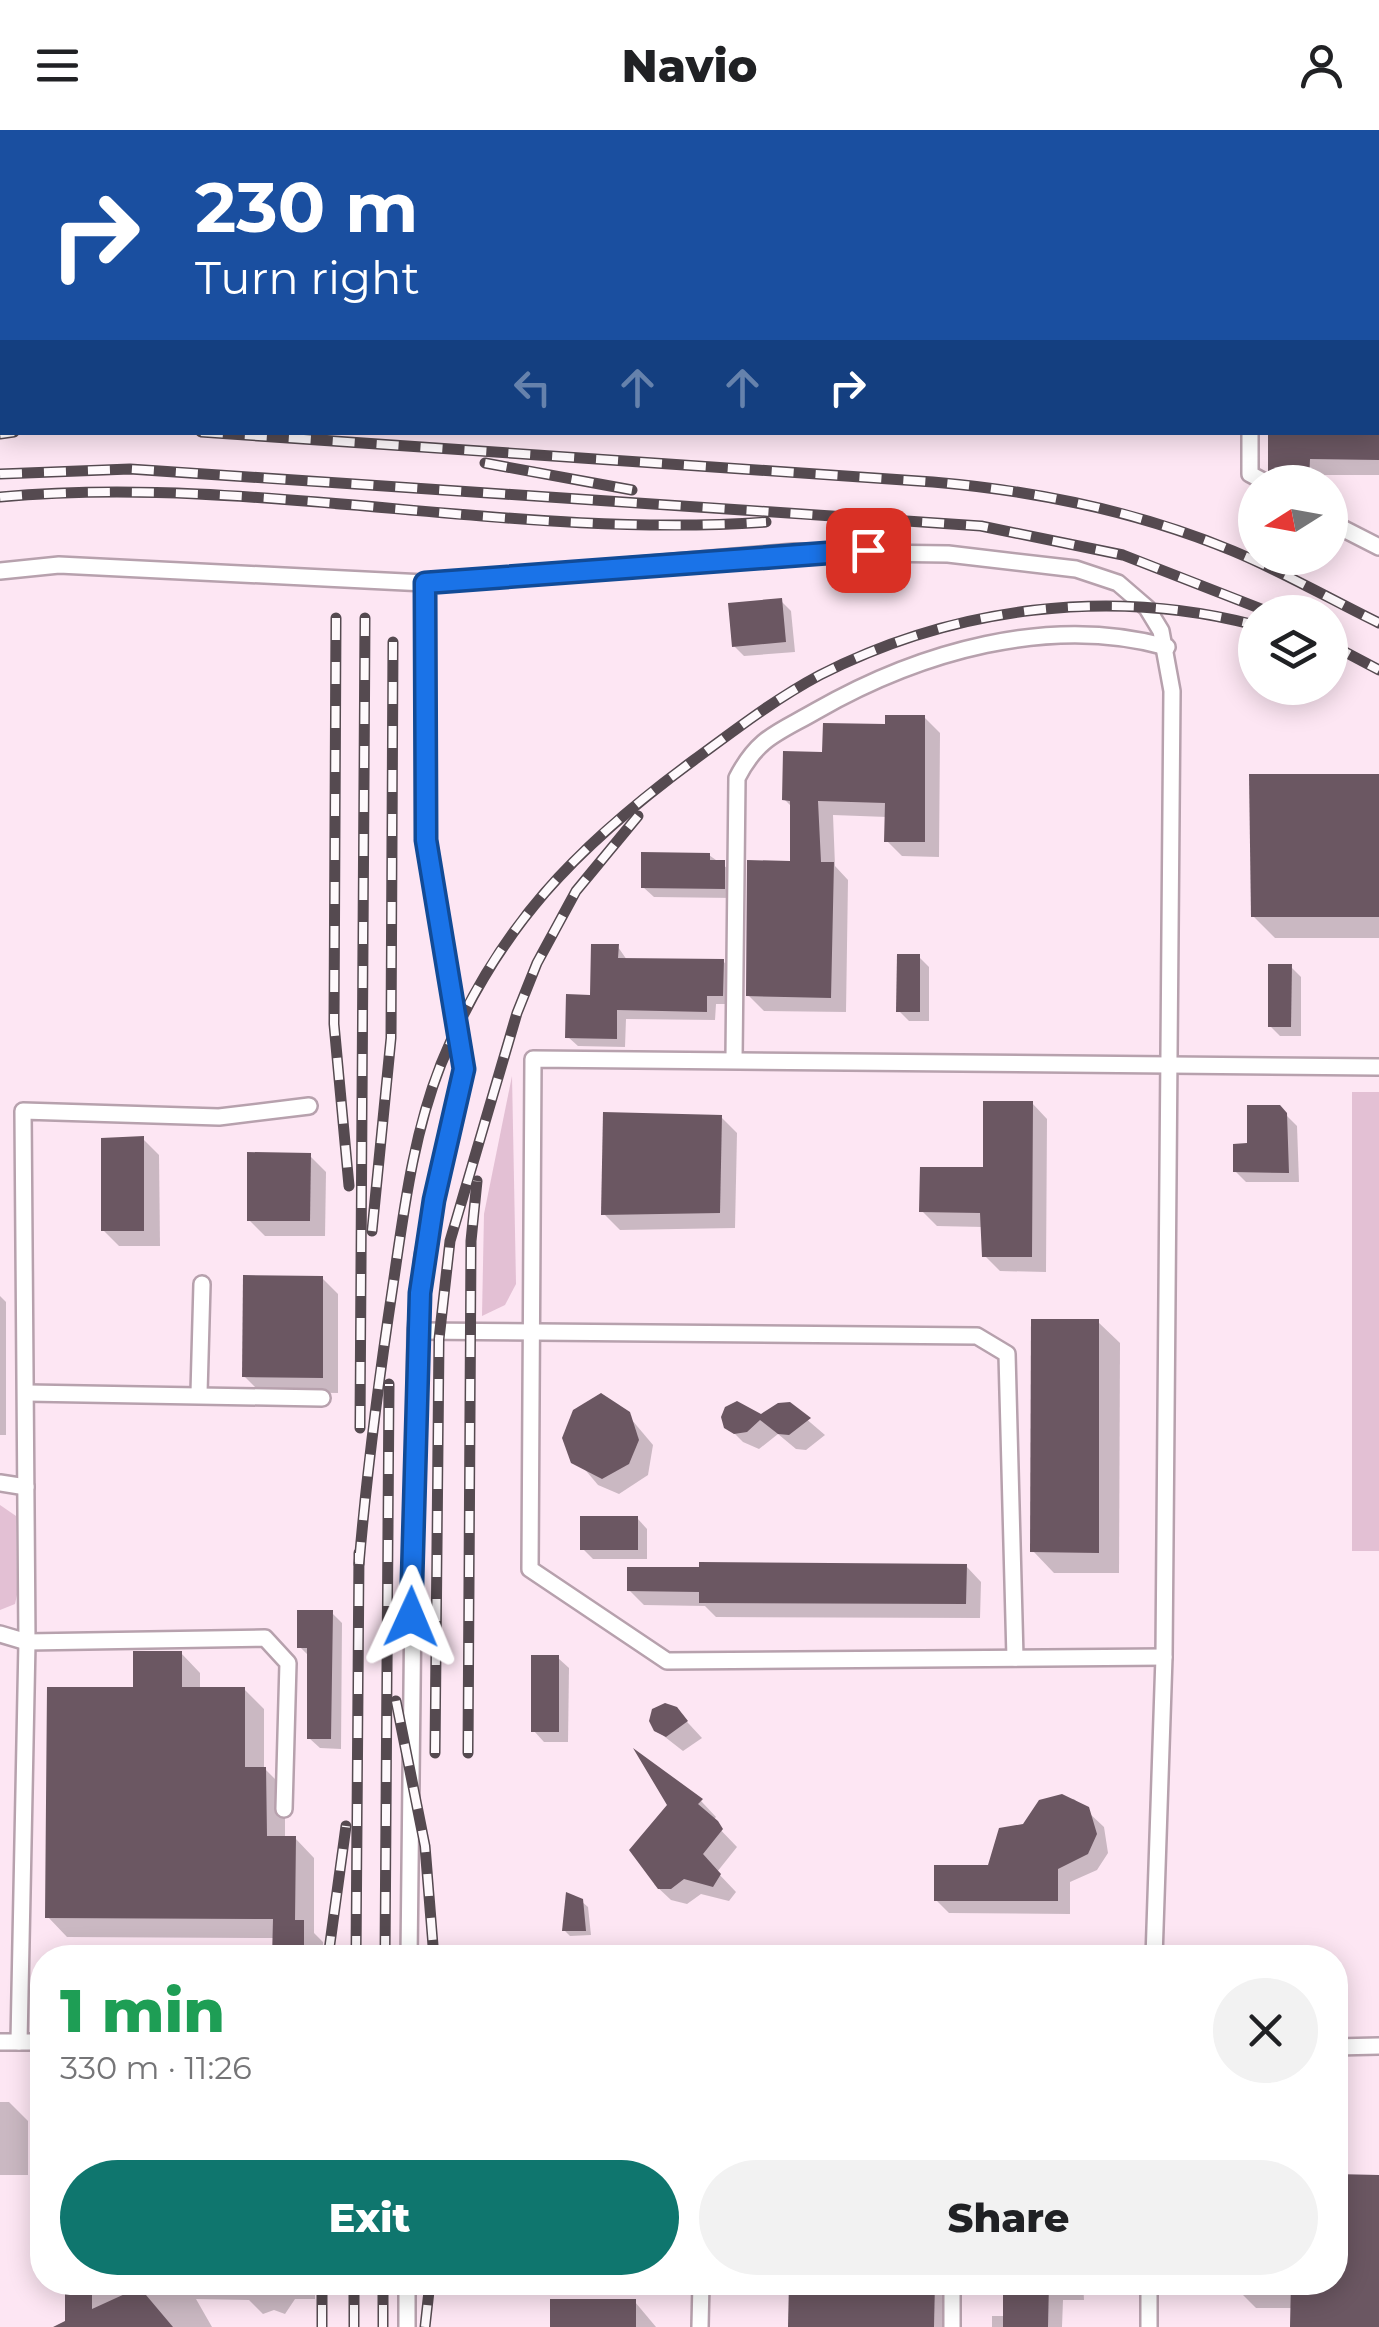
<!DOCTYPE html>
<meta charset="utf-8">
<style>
:root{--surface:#fff;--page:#f2f2f2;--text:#202124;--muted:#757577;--accent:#0f766e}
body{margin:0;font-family:Montserrat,sans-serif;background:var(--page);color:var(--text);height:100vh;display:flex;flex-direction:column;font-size:38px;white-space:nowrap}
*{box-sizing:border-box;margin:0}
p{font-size:32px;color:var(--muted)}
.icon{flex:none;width:55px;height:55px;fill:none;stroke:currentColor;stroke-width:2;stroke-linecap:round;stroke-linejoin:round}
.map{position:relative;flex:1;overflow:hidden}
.drawer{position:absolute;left:30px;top:1815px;width:1318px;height:350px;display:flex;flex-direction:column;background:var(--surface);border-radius:40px;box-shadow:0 5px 25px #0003}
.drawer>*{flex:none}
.top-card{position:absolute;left:0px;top:0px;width:1380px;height:305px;box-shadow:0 5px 25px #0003;background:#1a4fa0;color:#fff;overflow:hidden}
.needle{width:65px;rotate:259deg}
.buttons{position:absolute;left:1238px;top:335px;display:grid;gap:20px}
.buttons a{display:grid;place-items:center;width:110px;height:110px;border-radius:50%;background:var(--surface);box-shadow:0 5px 25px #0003;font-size:50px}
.pin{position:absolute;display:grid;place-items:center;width:85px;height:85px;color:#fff;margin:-42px;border-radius:20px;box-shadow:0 5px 15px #0006}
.me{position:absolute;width:110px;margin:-55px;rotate:1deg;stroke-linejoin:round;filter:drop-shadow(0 0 8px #0008)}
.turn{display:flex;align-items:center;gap:35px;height:210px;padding:0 30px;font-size:45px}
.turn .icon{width:130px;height:130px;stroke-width:2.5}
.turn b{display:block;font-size:70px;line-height:85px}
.lanes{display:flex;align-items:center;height:95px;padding:0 30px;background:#0003;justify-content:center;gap:50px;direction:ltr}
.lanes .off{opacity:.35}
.round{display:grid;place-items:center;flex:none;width:105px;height:105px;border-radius:52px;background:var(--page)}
.summary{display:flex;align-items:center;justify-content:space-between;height:170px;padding:0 30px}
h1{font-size:60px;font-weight:800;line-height:75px;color:#1e9e55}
.action{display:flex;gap:20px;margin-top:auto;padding:20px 30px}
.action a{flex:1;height:115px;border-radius:60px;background:var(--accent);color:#fff;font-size:40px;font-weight:800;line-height:115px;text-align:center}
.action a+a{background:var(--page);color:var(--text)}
header{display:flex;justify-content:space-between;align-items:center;height:130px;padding:0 30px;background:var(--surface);font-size:45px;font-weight:800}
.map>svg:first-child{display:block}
.green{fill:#e3c0d4}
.shadow{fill:#0003}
.building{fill:#6b5762}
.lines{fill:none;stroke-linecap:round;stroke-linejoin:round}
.service-casing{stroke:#b7a1ad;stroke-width:20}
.service{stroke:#fff;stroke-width:15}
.rail-casing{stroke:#554a50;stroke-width:11}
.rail{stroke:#fef9fc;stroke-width:8;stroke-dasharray:22;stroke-linecap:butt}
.route-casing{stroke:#114b97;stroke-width:25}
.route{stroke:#1a73e8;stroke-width:18}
</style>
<header><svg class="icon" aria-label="menu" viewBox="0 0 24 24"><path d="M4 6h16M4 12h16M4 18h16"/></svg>Navio<svg class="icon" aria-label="person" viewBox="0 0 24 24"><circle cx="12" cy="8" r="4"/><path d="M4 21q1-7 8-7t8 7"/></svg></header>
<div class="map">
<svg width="1379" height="2197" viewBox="0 0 1379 2197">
<rect width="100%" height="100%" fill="#fde6f3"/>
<g class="green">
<path d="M 512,946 L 516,1154 L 505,1175 L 482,1186 L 484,1084 Z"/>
<rect x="1352" y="962" width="27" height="459"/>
<path d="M 0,1375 L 16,1386 L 17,1465 L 15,1474 L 0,1480 Z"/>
</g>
<g class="shadow">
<path d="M 1141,0 L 1379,0 L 1379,345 L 1325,345 L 1325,352 L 1282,352 L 1271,340 L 1378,302 L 1378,2 Z"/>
<path d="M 781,471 L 791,481 L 795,522 L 744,526 L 734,516 Z"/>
<path d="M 924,587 L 940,603 L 939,727 L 902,726 L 887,711 L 887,687 L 833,685 L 835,736 L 848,750 L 846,882 L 764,881 L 748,865 L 793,734 L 792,677 L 784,669 L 825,624 L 888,597 Z"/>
<path d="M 1379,647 L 1379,808 L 1275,808 L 1253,786 Z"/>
<path d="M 709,725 L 734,743 L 734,768 L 654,767 L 643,757 Z"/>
<path d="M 618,817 L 627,830 L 723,831 L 732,841 L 732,874 L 716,874 L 715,890 L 626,889 L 625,917 L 578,916 L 568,907 Z"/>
<path d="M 919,827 L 929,837 L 929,891 L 909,891 L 899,881 Z"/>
<path d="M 1291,837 L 1301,847 L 1301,906 L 1280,906 L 1270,896 Z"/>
<path d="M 1032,973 L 1047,989 L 1046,1142 L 1000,1141 L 985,1126 L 983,1097 L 937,1096 L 922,1081 L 985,1039 Z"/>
<path d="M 1279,978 L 1297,996 L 1299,1052 L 1246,1052 L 1235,1041 Z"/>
<path d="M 721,987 L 737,1003 L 735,1098 L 620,1100 L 604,1084 Z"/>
<path d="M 143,1009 L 159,1025 L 160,1116 L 119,1116 L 103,1100 Z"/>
<path d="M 310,1026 L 326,1042 L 325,1106 L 265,1106 L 249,1090 Z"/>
<path d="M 322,1148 L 338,1164 L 338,1263 L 260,1262 L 244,1246 Z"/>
<path d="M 0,1166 L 6,1172 L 6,1305 L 0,1305 Z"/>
<path d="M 1098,1192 L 1120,1213 L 1119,1443 L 1054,1443 L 1033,1421 Z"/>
<path d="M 601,1266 L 621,1277 L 653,1315 L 648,1345 L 619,1364 L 598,1355 L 566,1317 L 569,1290 Z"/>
<path d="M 735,1274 L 761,1287 L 790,1275 L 825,1305 L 806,1320 L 796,1319 L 778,1304 L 759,1319 L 743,1312 L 726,1295 Z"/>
<path d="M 637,1388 L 647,1399 L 647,1429 L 593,1429 L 583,1419 Z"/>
<path d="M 966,1436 L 981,1452 L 980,1488 L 716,1487 L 705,1476 L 644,1475 L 629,1460 Z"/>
<path d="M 332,1483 L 342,1493 L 341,1619 L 320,1618 L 309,1608 L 310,1527 L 300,1517 Z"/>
<path d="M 181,1523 L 200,1543 L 200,1559 L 244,1559 L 264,1579 L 264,1638 L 285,1659 L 285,1708 L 295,1708 L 314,1728 L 314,1803 L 323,1812 L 323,1828 L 275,1828 L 275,1808 L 67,1807 L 48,1787 L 136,1559 Z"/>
<path d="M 558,1528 L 569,1538 L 568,1612 L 544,1612 L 534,1601 Z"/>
<path d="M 676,1580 L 702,1608 L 683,1621 L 656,1600 Z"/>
<path d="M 641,1628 L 701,1671 L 716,1687 L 712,1691 L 737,1717 L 717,1742 L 736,1762 L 729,1771 L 701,1764 L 687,1774 L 671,1770 L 654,1754 L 670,1675 Z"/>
<path d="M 1051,1668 L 1074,1669 L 1104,1697 L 1108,1723 L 1097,1740 L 1070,1752 L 1070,1784 L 949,1783 L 936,1770 L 989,1737 Z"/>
<path d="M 581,1771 L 588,1777 L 591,1805 L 570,1806 L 564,1800 Z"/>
<path d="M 0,1972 L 9,1972 L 28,1991 L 28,2045 L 0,2045 Z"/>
<path d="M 1335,2047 L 1379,2047 L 1379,2197 L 1293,2197 L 1293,2178 L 1256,2178 L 1240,2162 L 1240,2152 L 1335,2152 Z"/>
<path d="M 68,2152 L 366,2152 L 366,2161 L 315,2162 L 315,2169 L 295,2169 L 285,2184 L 274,2180 L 263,2184 L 249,2170 L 196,2169 L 212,2197 L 67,2197 Z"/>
<path d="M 791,2152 L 952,2152 L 951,2197 L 790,2197 Z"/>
<path d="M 1005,2152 L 1083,2152 L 1084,2170 L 1063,2170 L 1062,2197 L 992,2197 L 992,2186 L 1005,2186 Z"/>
<path d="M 635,2172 L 656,2197 L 553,2197 Z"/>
</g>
<g class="building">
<path d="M 1268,302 L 1379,302 L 1379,330 L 1310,329 L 1309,352 L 1276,350 L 1268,341 Z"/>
<path d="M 782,468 L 786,512 L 732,517 L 728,473 Z"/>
<path d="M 885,585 L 925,585 L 925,712 L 884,712 L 885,673 L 818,671 L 821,732 L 834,732 L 831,868 L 746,866 L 747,730 L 790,731 L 790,671 L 782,670 L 783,621 L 822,622 L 823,593 L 885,594 Z"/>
<path d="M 1249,644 L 1379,644 L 1379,787 L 1251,787 Z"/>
<path d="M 641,722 L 710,723 L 710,730 L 725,730 L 725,759 L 641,758 Z"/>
<path d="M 591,814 L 619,814 L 618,828 L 724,829 L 723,866 L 707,866 L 707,882 L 617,880 L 617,909 L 565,908 L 566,864 L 590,865 Z"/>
<path d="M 897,824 L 920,824 L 920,882 L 896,882 Z"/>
<path d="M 1268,834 L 1292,834 L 1291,897 L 1268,897 Z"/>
<path d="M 983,971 L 1033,971 L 1032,1127 L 982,1127 L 980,1083 L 919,1082 L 920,1037 L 983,1037 Z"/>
<path d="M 1247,975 L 1280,975 L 1287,983 L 1289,1043 L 1233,1042 L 1233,1014 L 1247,1013 Z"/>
<path d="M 603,982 L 722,985 L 720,1083 L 601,1085 Z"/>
<path d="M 144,1006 L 144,1101 L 101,1101 L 101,1008 Z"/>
<path d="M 247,1022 L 311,1023 L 310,1091 L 247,1091 Z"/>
<path d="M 243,1145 L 323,1146 L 323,1248 L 242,1247 Z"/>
<path d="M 1031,1189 L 1099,1189 L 1099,1423 L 1030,1422 Z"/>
<path d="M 601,1263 L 630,1282 L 639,1310 L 629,1334 L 602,1349 L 571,1333 L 562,1308 L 573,1280 Z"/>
<path d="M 737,1271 L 761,1284 L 778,1273 L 790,1272 L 811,1288 L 789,1305 L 778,1304 L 760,1290 L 747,1302 L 734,1304 L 724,1298 L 721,1287 L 725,1277 Z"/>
<rect x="580" y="1386" width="58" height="34"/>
<path d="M 699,1432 L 967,1434 L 966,1474 L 699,1473 L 699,1462 L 627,1461 L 627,1437 L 699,1437 Z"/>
<path d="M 297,1480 L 333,1480 L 331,1609 L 307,1609 L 307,1518 L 297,1518 Z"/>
<path d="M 133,1521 L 182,1521 L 182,1557 L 245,1557 L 245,1637 L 266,1637 L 267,1706 L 296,1706 L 295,1790 L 304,1790 L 304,1828 L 272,1828 L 273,1789 L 45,1788 L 47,1557 L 133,1557 Z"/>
<rect x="531" y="1525" width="28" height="77"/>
<path d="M 665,1573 L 677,1577 L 688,1591 L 666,1607 L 654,1601 L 649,1591 L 652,1579 Z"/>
<path d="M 633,1618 L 703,1669 L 698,1674 L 718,1691 L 723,1699 L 703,1724 L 721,1744 L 713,1757 L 684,1749 L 671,1759 L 658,1759 L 629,1720 L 667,1675 Z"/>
<path d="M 1062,1664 L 1089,1677 L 1097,1704 L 1088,1724 L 1058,1739 L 1058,1771 L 934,1771 L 934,1735 L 988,1735 L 999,1698 L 1023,1694 L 1039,1670 Z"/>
<path d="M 566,1762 L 583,1769 L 586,1801 L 562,1801 Z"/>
<path d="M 1335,2044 L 1379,2045 L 1379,2197 L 1290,2197 L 1291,2152 L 1335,2152 Z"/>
<path d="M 65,2152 L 92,2152 L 92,2179 L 127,2163 L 146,2165 L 173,2197 L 53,2197 L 65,2191 Z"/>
<path d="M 789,2152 L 935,2152 L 934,2197 L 788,2197 Z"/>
<path d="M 1003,2152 L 1049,2152 L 1048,2197 L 1003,2197 Z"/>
<rect x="550" y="2169" width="86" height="28"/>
</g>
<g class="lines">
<defs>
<g id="service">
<path d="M 56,2 L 56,0"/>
<path d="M 607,2 L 607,0"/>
<path d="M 947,2 L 947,0"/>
<path d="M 0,13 L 2,13"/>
<path d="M 1250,302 L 1250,344 L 1265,352"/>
<path d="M 1330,392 L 1379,417"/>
<path d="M 0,441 L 59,435 L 425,453 L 794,422 L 948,424 L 1076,439 L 1118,453 L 1147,478 L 1161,501 L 1172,561 L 1164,1527 L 1154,1828"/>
<path d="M 734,928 L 737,648 C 758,607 778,603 816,581 C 919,522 1049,484 1167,517"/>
<path d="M 416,1201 L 977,1206 L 1007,1224 L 1015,1528"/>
<path d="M 27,1263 L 322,1268"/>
<path d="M 199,1263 L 202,1154"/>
<path d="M 0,1353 L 26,1357"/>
<path d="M 0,1504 L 27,1512 L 265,1508 L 288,1533 L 284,1679"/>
<path d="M 1164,1527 L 667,1531 L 530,1439 L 533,929 L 1379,937"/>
<path d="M 409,1828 L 416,1201 L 423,1126 L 465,939 L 427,709 L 425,453"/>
<path d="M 0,1912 L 42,1912"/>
<path d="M 19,1912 L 27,1512 L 23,981 L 219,987 L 309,976"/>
<path d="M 1335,1917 L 1379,1916"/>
<path d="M 407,2197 L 407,2152"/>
<path d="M 700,2197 L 701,2152"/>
<path d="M 952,2197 L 952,2152"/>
<path d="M 1149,2197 L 1149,2152"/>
</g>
</defs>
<use href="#service" class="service-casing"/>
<use href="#service" class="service"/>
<defs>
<g id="rail">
<path d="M 201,302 L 933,352 C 1037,361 1137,381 1233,421 C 1283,442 1330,469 1379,493"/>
<path d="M 0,304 L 14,302"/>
<path d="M 485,333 L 632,360"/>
<path d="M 0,344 L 130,339 L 981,396 L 1123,425 L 1269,482"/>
<path d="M 0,367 C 256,344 511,410 766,392"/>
<path d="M 336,488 L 334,894 L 349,1056"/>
<path d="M 1330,514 L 1379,540"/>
<path d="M 372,1101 L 391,908 L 393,512"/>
<path d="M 360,1298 L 365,488"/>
<path d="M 359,1434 C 367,1340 379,1248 393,1155 C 404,1080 413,1005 441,934 C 497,797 577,716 694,630 C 735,600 775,569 820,545 C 953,477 1110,457 1255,495"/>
<path d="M 396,1571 L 425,1716 L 434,1828"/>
<path d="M 435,1623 L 439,1209 L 450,1111 L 517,883 L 537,833 L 576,761 L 638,686"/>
<path d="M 468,1623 L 471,1111 L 477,1051"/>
<path d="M 328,1828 L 346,1696"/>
<path d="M 356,1828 L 359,1423"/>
<path d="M 385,1828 L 389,1254"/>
<path d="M 322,2197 L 322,2152"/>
<path d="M 354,2197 L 354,2152"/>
<path d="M 383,2197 L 383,2152"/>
<path d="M 425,2197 L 430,2152"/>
</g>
</defs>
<use href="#rail" class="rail-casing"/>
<use href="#rail" class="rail"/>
</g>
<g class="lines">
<defs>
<path id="route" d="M 411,1487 L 420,1163 L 434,1070 L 464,939 L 426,710 L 425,453 L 868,420"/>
</defs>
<use href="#route" class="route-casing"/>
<use href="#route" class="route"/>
</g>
</svg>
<div class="buttons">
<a><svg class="needle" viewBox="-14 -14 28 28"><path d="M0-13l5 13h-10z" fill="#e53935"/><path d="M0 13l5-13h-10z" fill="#757577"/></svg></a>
<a><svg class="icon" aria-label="layers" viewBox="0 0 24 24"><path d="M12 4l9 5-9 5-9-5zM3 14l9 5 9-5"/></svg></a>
</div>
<div class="pin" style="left:868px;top:420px;background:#d93025"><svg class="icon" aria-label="arrive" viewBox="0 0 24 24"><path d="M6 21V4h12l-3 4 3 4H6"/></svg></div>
<svg class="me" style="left:411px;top:1487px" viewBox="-20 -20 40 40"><path d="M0-17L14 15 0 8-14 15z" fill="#1a73e8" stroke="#fff" stroke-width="4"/></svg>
<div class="top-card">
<div class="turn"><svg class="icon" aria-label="right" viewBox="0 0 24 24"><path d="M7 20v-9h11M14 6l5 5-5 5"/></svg><div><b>230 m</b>Turn right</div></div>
<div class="lanes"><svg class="icon off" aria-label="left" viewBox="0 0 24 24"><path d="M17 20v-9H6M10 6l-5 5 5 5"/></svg><svg class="icon off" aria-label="ahead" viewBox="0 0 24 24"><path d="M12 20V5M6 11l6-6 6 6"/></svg><svg class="icon off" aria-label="ahead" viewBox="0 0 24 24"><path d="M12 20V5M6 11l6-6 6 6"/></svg><svg class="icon" aria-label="right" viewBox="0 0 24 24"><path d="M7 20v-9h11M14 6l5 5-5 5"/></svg></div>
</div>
<section class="drawer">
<div class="summary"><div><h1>1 min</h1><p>330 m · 11:26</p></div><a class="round"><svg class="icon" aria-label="close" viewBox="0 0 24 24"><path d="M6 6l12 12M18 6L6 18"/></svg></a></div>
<div class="action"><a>Exit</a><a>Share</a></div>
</section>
</div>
